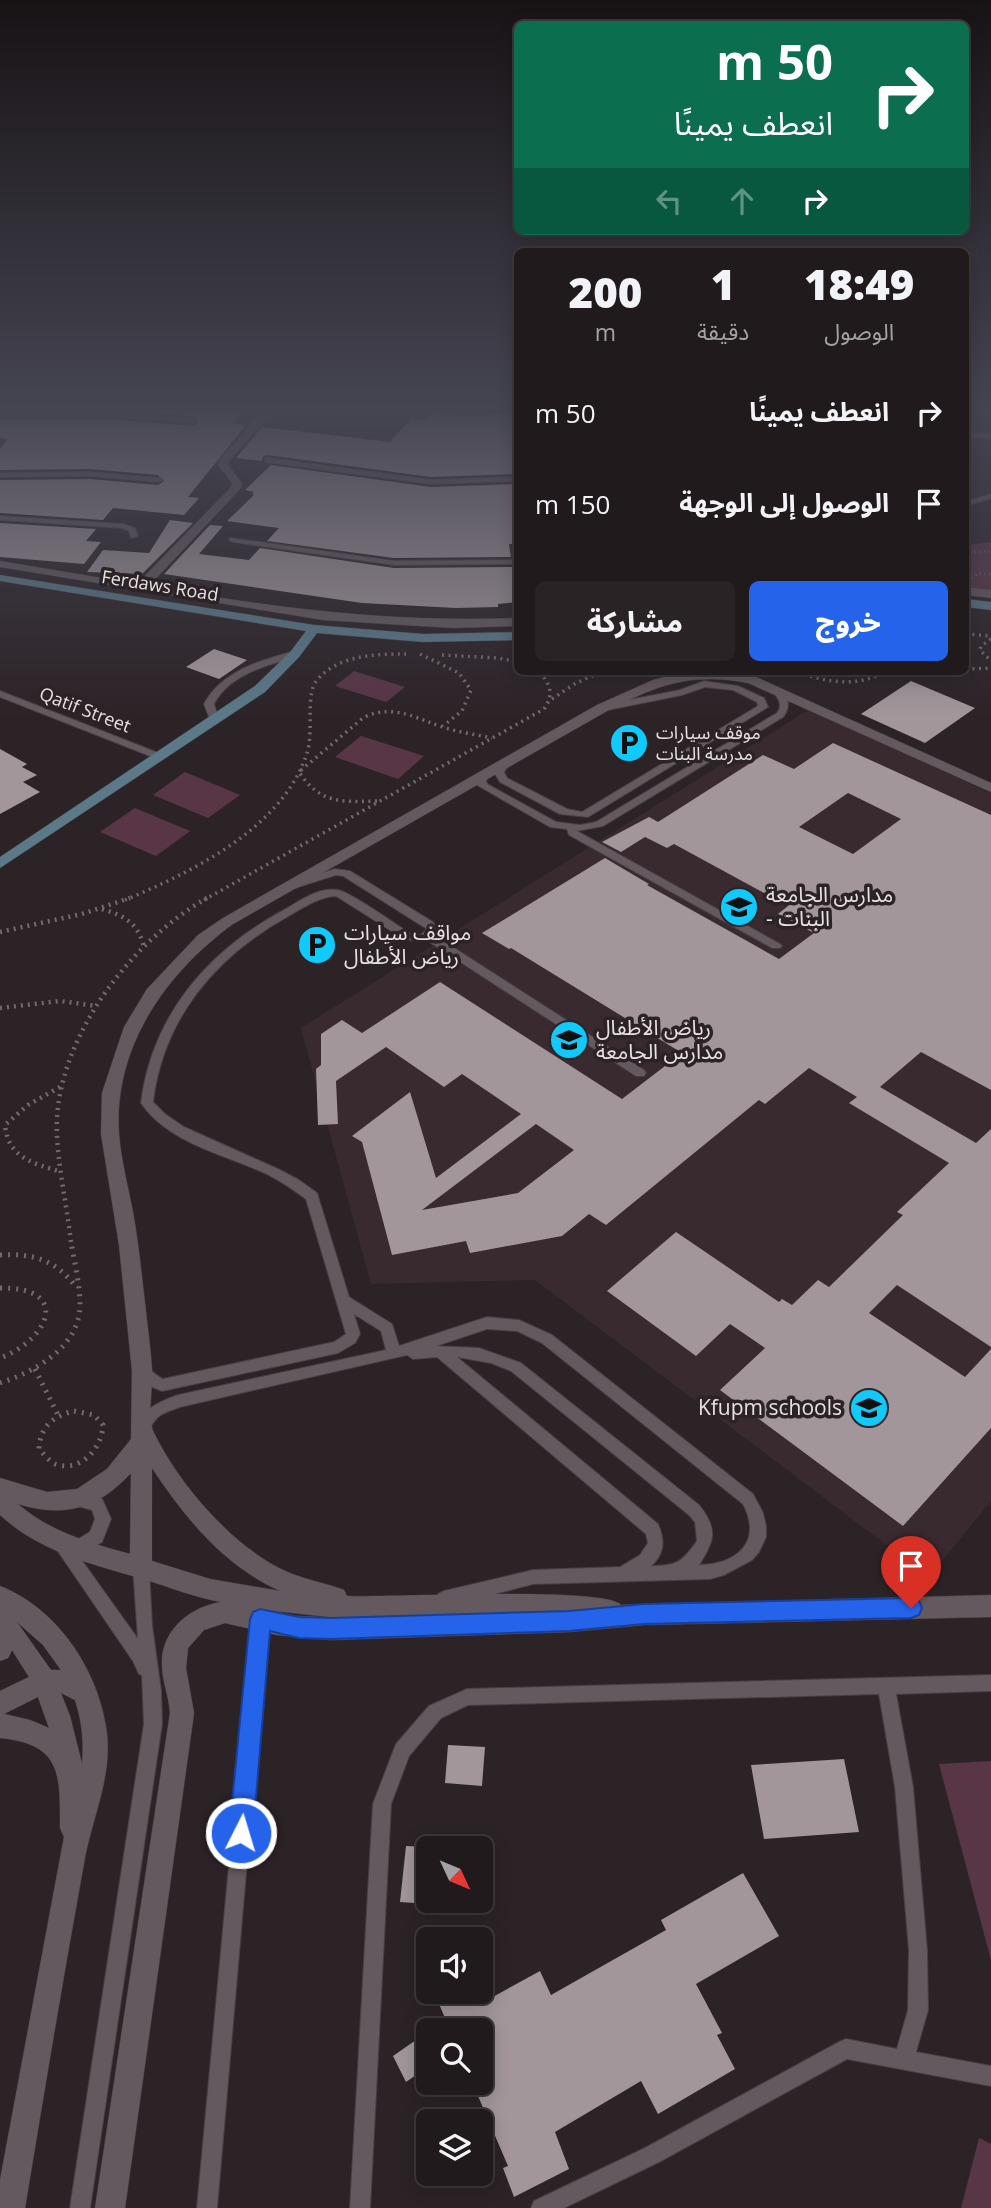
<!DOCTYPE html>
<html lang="ar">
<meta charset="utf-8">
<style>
:root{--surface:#211a1d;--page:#292326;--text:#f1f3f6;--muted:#a2a1a4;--line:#3e383b;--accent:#2563eb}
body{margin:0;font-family:"Open Sans","Noto Sans Arabic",sans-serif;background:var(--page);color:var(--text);direction:rtl;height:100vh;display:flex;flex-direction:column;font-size:26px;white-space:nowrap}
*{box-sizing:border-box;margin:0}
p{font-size:23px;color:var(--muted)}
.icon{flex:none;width:38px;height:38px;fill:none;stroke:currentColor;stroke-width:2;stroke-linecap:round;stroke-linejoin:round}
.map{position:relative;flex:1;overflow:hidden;direction:ltr}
.drawer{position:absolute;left:514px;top:248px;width:455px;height:427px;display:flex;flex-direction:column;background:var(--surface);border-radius:10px;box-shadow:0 4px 18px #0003,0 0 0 2px var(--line);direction:rtl}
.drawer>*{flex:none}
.hud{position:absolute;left:514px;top:21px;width:455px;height:214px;border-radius:10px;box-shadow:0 4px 18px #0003,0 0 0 2px var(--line);direction:rtl;background:#0b6e4f;color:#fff;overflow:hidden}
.needle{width:46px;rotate:134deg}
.tools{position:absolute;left:416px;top:1836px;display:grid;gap:14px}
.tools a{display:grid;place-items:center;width:77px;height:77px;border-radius:10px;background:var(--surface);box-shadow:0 4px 18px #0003,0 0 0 2px var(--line);font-size:35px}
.pin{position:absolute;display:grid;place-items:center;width:60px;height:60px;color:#fff;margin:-72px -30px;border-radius:50% 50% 50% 0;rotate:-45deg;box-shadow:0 0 7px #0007}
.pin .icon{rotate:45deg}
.me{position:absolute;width:77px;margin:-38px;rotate:5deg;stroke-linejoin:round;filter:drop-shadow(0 0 5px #0008)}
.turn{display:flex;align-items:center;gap:24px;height:147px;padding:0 21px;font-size:32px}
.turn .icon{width:91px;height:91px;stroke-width:2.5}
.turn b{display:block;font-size:49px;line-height:60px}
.lanes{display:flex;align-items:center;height:66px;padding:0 21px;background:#0003;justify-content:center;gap:35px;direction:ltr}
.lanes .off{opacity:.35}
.eta{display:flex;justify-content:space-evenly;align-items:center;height:119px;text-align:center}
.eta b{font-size:42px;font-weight:800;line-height:49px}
.primary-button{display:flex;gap:14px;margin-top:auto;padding:14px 21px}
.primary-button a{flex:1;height:80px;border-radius:10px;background:var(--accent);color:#fff;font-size:28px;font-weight:800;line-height:80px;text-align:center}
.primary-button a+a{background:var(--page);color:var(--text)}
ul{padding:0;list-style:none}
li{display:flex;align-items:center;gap:21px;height:91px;padding:0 21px}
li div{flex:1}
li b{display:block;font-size:26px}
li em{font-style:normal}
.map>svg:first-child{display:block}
.built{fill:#392a30}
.green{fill:#583646}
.building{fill:#a2969b;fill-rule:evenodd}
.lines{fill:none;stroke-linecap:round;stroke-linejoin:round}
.lane-casing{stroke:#473f43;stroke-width:2}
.street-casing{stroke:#473f43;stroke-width:1}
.secondary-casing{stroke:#473f43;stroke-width:1}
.path-far3{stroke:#726b6e;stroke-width:2.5;stroke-dasharray:1 3.5;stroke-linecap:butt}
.path-far2{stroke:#726b6e;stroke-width:3.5;stroke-dasharray:2 4.5;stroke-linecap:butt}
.path-far1{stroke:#726b6e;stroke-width:4.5;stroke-dasharray:2 5;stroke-linecap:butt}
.path{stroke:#726b6e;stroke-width:5;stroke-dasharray:2 6;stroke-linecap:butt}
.lane{fill:#64595e;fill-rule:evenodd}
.street{fill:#64595e;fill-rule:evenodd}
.secondary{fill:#5b7989;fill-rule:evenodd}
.route{fill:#2563eb;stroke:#184099;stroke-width:2}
.labels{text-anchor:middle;stroke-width:7;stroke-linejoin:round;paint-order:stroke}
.far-street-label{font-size:18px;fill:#e7e1e3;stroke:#2c2327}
.far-poi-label{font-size:18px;fill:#e7e1e3;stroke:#2c2327;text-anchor:start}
.poi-label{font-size:21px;fill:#e7e1e3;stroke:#2c2327;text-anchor:start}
</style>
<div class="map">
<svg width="991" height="2208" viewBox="0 0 991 2208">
<rect width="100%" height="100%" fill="#2c2327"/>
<path class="built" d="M 808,710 L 991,793 L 991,1501 L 929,1577 L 535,1280 L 371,1284 L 301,1028 Z"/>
<g class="green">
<path d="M 991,542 L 991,591 L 966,589 L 966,545 Z"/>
<path d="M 354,671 L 405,687 L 386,702 L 335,686 Z"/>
<path d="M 361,736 L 424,756 L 398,779 L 335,757 Z"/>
<path d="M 185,772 L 240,795 L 208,818 L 153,795 Z"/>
<path d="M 135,808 L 190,831 L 156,856 L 100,832 Z"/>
<path d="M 991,1761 L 991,1960 L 939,1764 Z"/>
<path d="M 979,2138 L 991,2144 L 991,2208 L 961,2208 Z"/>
</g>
<g class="building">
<path d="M 86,408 L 182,411 L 244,408 L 232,423 L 246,425 L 188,497 L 199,498 L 184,515 L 113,508 L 103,520 L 0,513 L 0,480 L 90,479 L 158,485 L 164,481 L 158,475 L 90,469 L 0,470 L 0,449 L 8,439 L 0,438 L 0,420 L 121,420 L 193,426 L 198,422 L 193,416 Z"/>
<path d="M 513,411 L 518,418 L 518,474 L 431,477 L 268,455 L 263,456 L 262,461 L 236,458 L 262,427 L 390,442 L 412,418 L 424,420 L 431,412 L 474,417 Z"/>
<path d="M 271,465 L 431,487 L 518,484 L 518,514 L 514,514 L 518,544 L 509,544 L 511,557 L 394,558 L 267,541 L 279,528 L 227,521 L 254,495 L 252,494 L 254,492 L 245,490 Z"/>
<path d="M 170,520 L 193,523 L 142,574 L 87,572 L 103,550 L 149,553 Z"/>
<path d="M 0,523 L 96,529 L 86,541 L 101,542 L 84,564 L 0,557 Z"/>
<path d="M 210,525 L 223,526 L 199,554 L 249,560 L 260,548 L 394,568 L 513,567 L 518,587 L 518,602 L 498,604 L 498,607 L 456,608 L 362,603 L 164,574 Z"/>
<path d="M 214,649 L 247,660 L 219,679 L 186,667 Z"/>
<path d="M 911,681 L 975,708 L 925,743 L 861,714 Z"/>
<path d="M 833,743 L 991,815 L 991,1090 L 921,1052 L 880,1087 L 976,1143 L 991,1129 L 991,1347 L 897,1285 L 869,1313 L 965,1377 L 991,1349 L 991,1428 L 903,1526 L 720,1390 L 765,1348 L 730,1324 L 696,1356 L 607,1291 L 676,1232 L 779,1302 L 782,1299 L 792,1305 L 818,1280 L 829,1287 L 903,1215 L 897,1212 L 949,1163 L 849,1103 L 857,1097 L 809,1068 L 765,1104 L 759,1100 L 606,1225 L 589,1214 L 562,1236 L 470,1253 L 466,1241 L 392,1255 L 362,1142 L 352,1136 L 410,1092 L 436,1178 L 521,1114 L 462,1074 L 444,1087 L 386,1047 L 336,1081 L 338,1124 L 318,1125 L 316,1069 L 321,1065 L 321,1034 L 342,1020 L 362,1033 L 440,982 L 622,1099 L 682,1053 L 511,948 L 509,949 L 482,933 L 605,858 L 649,884 L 647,885 L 779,959 L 814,933 L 778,914 L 788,906 L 674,844 L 667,848 L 645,837 L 621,852 L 602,842 L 649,817 L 658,822 L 763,755 L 794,769 ZM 848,793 L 901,819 L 853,854 L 799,827 ZM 536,1124 L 574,1150 L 518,1193 L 422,1210 Z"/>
<path d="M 0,749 L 27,764 L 22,767 L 37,775 L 23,782 L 40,792 L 0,814 Z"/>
<path d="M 448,1745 L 485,1747 L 482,1786 L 445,1783 Z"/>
<path d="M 844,1759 L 859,1832 L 764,1839 L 751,1765 Z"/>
<path d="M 406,1846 L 429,1847 L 429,1904 L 400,1902 Z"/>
<path d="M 743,1873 L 779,1936 L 696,1984 L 722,2033 L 717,2035 L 735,2069 L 658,2114 L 641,2081 L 555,2132 L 569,2169 L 514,2197 L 503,2168 L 508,2166 L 472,2082 L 481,2082 L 481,2030 L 450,2030 L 434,1992 L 474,1992 L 480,2004 L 540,1971 L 551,1995 L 666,1930 L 661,1920 Z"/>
<path d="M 429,2031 L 429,2066 L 406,2082 L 393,2056 Z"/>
</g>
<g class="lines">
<defs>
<g id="lane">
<path d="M 452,408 L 508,408 L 477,414 Z"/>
<path d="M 0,413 L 121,413 L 193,419 L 196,421 L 193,423 L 121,417 L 0,417 Z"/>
<path d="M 966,433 L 991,434 L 991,438 L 966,437 Z"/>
<path d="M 268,458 L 431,480 L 518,477 L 518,481 L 431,484 L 265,462 L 265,458 Z"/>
<path d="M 90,472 L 158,478 L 162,480 L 158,482 L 90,476 L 0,477 L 0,473 Z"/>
<path d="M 991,494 L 991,498 L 966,506 L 966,502 Z"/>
<path d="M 0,516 L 123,524 L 135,528 L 138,536 L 131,538 L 129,531 L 122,528 L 0,520 Z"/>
<path d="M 230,538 L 394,561 L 518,560 L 518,564 L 394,565 L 233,542 L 229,540 Z"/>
<path d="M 295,651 L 298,652 L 298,656 C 268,665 229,674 214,704 L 219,720 L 217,722 L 211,722 L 204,704 C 222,671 261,660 295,651 Z"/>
<path d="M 704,681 L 738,686 L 764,698 L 768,707 L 588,817 L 560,814 L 500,782 L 494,772 L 503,760 L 509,760 L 511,762 L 504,772 L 507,778 L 567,809 L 582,812 L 758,706 L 757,702 L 733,690 L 705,687 L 682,695 L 603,711 L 598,708 L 603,705 L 680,690 Z"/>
<path d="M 776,687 C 788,694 792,706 783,717 L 603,826 L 577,831 L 780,944 L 782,946 L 780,948 L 772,948 L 569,835 L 567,829 L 550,827 L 477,785 L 478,777 L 484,771 L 490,771 L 492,773 L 486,780 L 487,784 L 556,822 L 580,825 L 596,822 L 777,713 C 784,704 777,697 772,690 Z"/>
<path d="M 0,691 L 161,754 L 163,756 L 161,758 L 155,758 L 0,697 Z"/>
<path d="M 335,869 L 350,871 L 433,922 L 438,930 L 434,935 L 644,1070 L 646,1073 L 644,1076 L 636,1076 L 428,941 L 423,942 L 404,939 L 336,896 C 318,897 303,908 287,917 C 215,957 163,1019 153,1102 L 165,1114 L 184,1127 L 278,1169 L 299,1180 L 317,1193 L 349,1297 L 392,1324 L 399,1346 L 487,1317 L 519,1320 L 552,1335 L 753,1494 L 763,1513 L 766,1526 L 766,1537 L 759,1552 L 752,1560 L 724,1575 L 710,1579 L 533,1584 L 444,1607 L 438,1604 L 436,1599 L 438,1594 L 444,1591 L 533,1570 L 620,1567 L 640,1555 L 648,1543 L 646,1534 L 437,1357 L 413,1359 L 407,1355 L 180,1407 C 173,1410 164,1412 158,1417 C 150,1425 148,1436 136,1432 L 134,1428 C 144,1409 158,1402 178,1395 L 386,1350 L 381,1331 L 354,1314 L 360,1334 L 355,1343 L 338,1353 L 162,1391 L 145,1384 L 135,1371 L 137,1367 C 148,1363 153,1375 163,1379 L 334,1342 L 346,1334 L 306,1199 C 294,1190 282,1182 269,1175 C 227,1155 169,1144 141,1103 C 152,1015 208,951 284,910 C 300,901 318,887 338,890 C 349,891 398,926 411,934 L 421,935 L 427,929 L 343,876 L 336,875 L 295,888 L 290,885 L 291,883 ZM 487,1329 L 517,1331 L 542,1343 L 743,1504 C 763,1542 737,1564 699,1565 C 714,1541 719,1530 699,1505 L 521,1363 L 479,1348 L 436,1346 ZM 457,1357 L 491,1363 L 511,1371 L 689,1515 L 695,1522 L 697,1541 C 682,1562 677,1566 651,1566 C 665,1553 665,1541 658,1524 Z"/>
<path d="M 79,1493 L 102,1499 L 111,1519 L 102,1542 L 78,1555 L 138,1639 L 133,1568 L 135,1563 L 141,1561 L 147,1563 L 149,1568 L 152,1625 L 161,1691 L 162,1724 L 90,2208 L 70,2208 L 144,1724 L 142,1675 L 139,1674 L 133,1661 L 53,1544 L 55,1539 L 61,1537 L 67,1539 L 70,1544 L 90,1532 L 95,1519 L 92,1510 L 74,1505 L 71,1500 L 74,1495 Z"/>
<path d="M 260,1611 L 266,1614 L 268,1619 L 217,2208 L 197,2208 L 252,1619 L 254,1614 Z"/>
<path d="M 991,1675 L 991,1691 L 896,1694 L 913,1787 L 927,1950 L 928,2010 L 916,2052 L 991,2066 L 991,2086 L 847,2059 L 659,2162 L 564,2208 L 531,2208 L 534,2201 L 645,2148 L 839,2042 L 846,2039 L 897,2049 L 908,2010 L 909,1950 L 895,1787 L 879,1694 L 468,1705 L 441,1718 L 409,1756 L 391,1804 L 370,2208 L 350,2208 L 373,1804 L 396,1744 L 429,1706 L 467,1689 Z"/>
</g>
<g id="street">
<path d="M 265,408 L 276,408 L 229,461 L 228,465 L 242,483 L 241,488 L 149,586 C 273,608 391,623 518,618 L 518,626 L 453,628 L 323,620 L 0,567 L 0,561 L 137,584 L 231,487 L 232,483 L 218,465 L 219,460 Z"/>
<path d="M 966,587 L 991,590 L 991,598 L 966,595 Z"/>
<path d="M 684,672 L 730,672 L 756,677 L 991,783 L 991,792 L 748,683 C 691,672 657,685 607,711 L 233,924 C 166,973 113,1047 119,1134 C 121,1160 128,1186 133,1212 C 139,1245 142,1279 146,1312 C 148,1331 151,1351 152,1370 C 153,1386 147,1420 154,1433 C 179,1484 229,1542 279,1568 C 300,1579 323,1582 344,1590 L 347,1596 C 387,1598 603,1586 621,1605 L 991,1595 L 991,1617 L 644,1625 L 569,1632 L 331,1640 L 277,1635 L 225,1623 L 204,1630 L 188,1648 L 186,1668 L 194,1713 L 125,2208 L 95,2208 L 170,1713 C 169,1696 162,1681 162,1664 C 161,1630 190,1607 221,1602 C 194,1597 169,1587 143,1579 C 92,1564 40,1552 0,1515 L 0,1478 L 47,1492 L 77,1489 L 107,1469 L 131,1439 L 132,1371 L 119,1245 L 101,1134 L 102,1093 L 124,1027 L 147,989 L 198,935 L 223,918 L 597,705 L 653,680 ZM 152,1468 C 186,1519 223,1565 280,1591 L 210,1579 L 152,1561 ZM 131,1473 L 130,1554 C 90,1543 50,1532 18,1504 C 64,1518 98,1509 131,1473 ZM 266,1610 L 338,1618 L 297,1616 Z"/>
<path d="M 0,1586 C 59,1609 100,1673 107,1734 C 112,1778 91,1821 84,1863 C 63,1978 44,2093 25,2208 L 0,2208 L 0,2180 L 64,1837 L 60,1828 C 60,1776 63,1744 0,1738 L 0,1691 L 29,1677 L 12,1650 L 8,1658 L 0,1661 ZM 17,1622 L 43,1645 L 61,1670 L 51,1670 ZM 61,1693 L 75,1700 C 82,1721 84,1742 82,1764 L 70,1716 ZM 38,1697 L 49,1728 L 30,1720 L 4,1714 Z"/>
</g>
<g id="secondary">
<path d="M 0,575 L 314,625 L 423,634 L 518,632 L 518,640 L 423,642 L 317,633 L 299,657 L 265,692 L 0,868 L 0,857 L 255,686 L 291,651 L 306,631 L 0,581 Z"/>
<path d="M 966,599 L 991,602 L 991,610 L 966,607 Z"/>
</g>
</defs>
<use href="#lane" class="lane-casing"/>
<use href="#street" class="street-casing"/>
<use href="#secondary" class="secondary-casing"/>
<g class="path-far3">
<path d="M 966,553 L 991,551"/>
<path d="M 972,578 L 977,574 L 991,574"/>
</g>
<g class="path-far2">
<path d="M 966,634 L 991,636"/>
<path d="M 991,639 L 981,646 L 980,650 L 991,661"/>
<path d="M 420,654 L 459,673 L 471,690 L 462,711 L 443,726"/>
<path d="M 442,655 L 498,658 L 518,662"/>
<path d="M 966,669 L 991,668"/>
<path d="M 590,672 L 601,675 L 620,672"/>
<path d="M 798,672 C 828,683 856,687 886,672"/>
<path d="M 552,699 L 576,683 L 597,674"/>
<path d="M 377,801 C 342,802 320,804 299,772 L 364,717 C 396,703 418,720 449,729 C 463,733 478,735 492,738"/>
<path d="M 125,900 C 192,872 283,828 307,753 C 314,732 305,694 317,680 C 338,655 376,654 406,654"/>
<path d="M 204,900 L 544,709 C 554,695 551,684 539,672"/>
</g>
<g class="path-far1">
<path d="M 102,909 C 125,916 138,923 144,947"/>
<path d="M 0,932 L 82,914 L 130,898"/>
<path d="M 0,1008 L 60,1001 L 96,1006"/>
<path d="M 60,1087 L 28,1105 L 5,1125 C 8,1158 33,1163 61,1172"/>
<path d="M 71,1242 C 67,1207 59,1172 57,1136 C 52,1044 129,942 207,898"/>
</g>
<g class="path">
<path d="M 0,1255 C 33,1253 56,1260 76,1287"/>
<path d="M 0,1288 C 71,1287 50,1339 0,1358"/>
<path d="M 35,1369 L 58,1415"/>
<path d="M 0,1383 C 34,1372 80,1347 80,1305 C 80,1284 74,1261 71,1241"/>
<path d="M 74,1411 L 94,1415 L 103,1425 C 102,1448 81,1473 55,1464 C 49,1461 44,1454 39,1449 C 40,1427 53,1416 74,1411 Z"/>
</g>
<use href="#lane" class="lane"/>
<use href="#street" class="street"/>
<use href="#secondary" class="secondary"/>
</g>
<linearGradient id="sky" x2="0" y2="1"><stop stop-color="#181315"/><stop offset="0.57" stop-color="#454552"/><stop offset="1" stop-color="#454552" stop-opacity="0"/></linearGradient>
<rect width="991" height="718" fill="url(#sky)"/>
<path class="route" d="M 911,1598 L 919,1601 L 922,1608 L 919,1615 L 911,1618 L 644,1624 L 569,1631 L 331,1639 L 299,1638 L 270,1631 L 253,1833 L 249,1842 L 241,1845 L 233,1842 L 229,1833 L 250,1619 L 253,1612 L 260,1609 L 299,1617 L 331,1618 L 569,1611 L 644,1604 Z"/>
<defs>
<symbol id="parking-disc" viewBox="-11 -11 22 22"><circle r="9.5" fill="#0fcafa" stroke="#2c2327"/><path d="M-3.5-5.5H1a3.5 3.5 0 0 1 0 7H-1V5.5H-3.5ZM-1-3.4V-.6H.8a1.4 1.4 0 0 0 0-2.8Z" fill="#111"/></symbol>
<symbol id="school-disc" viewBox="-11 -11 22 22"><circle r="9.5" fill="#0fcafa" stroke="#2c2327"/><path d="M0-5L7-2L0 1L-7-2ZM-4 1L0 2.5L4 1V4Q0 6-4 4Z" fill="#111"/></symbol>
</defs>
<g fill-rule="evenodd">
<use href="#parking-disc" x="607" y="721" width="44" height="44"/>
<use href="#school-disc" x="717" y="885" width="44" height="44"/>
<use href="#parking-disc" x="295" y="923" width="44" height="44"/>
<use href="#school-disc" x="547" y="1018" width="44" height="44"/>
<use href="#school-disc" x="847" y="1386" width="44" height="44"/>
</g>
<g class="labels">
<g class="far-street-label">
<text transform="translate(160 586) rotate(9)" y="6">Ferdaws Road</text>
<text transform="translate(85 710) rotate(21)" y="6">Qatif Street</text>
</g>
<g class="far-poi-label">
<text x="656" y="739">موقف سيارات<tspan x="656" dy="21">مدرسة البنات</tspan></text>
</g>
<g class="poi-label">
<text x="766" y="902">مدارس الجامعة<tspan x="766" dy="24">- البنات</tspan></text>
<text x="344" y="940">مواقف سيارات<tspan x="344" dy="24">رياض الأطفال</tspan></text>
<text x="596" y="1035">رياض الأطفال<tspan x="596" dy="24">مدارس الجامعة</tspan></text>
<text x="842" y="1415" text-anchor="end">Kfupm schools</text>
</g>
</g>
</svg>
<div class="tools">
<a><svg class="needle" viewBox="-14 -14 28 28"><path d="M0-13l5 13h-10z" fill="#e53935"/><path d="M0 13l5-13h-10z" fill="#a2a1a4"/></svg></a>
<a><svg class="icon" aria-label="sound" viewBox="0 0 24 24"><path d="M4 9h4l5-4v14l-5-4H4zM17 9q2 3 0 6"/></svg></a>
<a><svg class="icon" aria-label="search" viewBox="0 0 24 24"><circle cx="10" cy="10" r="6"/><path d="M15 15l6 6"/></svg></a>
<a><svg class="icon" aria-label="layers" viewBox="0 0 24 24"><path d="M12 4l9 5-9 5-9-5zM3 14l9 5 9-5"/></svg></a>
</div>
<div class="pin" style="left:911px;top:1608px;background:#d93025"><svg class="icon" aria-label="arrive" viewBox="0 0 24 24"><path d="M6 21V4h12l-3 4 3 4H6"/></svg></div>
<svg class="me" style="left:241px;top:1833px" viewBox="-20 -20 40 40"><circle r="17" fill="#2563eb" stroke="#fff" stroke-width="3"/><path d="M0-11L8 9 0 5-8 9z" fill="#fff"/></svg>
<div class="hud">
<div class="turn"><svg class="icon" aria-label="right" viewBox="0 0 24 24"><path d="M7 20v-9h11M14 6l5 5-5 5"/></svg><div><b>50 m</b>انعطف يمينًا</div></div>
<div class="lanes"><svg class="icon off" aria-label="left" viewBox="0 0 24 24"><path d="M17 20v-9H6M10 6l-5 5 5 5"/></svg><svg class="icon off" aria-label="ahead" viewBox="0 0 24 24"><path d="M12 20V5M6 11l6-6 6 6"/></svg><svg class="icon" aria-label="right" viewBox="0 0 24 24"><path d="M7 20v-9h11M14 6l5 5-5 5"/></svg></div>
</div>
<section class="drawer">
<div class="eta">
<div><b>18:49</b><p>الوصول</p></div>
<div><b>1</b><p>دقيقة</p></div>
<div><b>200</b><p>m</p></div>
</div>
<ul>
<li><svg class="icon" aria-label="right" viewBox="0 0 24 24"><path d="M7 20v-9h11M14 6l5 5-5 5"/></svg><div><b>انعطف يمينًا</b></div><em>50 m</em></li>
<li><svg class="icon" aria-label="arrive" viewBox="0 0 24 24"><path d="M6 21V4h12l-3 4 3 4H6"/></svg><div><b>الوصول إلى الوجهة</b></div><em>150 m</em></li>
</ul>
<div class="primary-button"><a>خروج</a><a>مشاركة</a></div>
</section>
</div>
